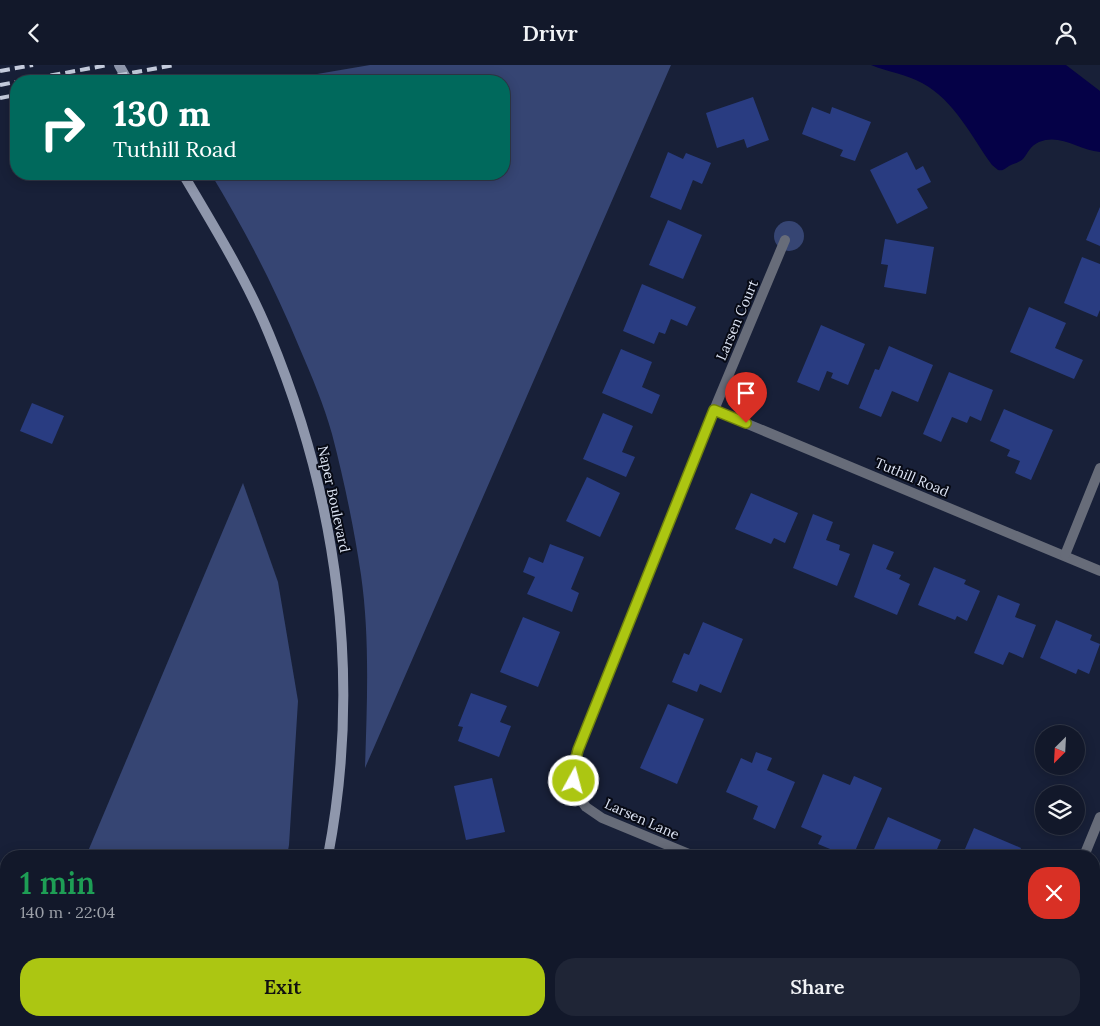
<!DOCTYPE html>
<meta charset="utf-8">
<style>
:root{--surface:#12182a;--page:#1f2536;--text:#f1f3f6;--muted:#9ca0a8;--line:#313747;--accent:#acc612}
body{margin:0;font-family:Lora,serif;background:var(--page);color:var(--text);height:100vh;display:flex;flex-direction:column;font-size:19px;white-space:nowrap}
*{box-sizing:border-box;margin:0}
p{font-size:16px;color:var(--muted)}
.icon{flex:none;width:28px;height:28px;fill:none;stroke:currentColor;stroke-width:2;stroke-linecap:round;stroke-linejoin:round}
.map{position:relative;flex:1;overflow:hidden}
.side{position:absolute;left:0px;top:785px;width:1100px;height:176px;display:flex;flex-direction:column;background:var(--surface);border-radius:20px 20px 0 0;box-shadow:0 2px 12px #0003,0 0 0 1px var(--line)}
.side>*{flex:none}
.banner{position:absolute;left:10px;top:10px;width:500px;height:105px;border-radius:20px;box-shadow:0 2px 12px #0003,0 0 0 1px var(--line);background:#00695c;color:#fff;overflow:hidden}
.needle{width:32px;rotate:204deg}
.buttons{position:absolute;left:1035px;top:660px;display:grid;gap:10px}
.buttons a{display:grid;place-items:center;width:50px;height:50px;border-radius:50%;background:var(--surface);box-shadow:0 2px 12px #0003,0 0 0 1px var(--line);font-size:25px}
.pin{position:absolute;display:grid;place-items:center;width:42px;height:42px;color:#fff;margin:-51px -21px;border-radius:50% 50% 50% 0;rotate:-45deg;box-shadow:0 0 5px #0007}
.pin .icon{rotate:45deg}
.me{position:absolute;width:55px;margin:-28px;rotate:7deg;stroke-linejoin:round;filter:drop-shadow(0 0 4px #0008)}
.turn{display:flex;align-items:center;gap:18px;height:105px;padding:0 20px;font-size:22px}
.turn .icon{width:65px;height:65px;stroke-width:2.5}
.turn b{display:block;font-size:35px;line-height:42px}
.round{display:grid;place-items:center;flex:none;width:52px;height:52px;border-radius:20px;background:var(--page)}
.summary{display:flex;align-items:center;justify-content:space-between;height:85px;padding:0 20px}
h1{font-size:30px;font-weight:600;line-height:38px;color:#1e9e55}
.button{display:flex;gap:10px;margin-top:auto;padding:10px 20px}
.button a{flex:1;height:58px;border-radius:20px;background:var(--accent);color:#111;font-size:20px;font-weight:600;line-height:58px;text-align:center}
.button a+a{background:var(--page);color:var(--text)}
header{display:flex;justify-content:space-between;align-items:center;height:65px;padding:0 20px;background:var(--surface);font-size:22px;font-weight:600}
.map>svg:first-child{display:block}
.green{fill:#364573}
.water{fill:#050147}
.building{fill:#293c81}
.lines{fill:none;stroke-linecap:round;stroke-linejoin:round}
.minor{stroke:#676c79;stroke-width:10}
.secondary{stroke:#8f97ac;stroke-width:10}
.rail{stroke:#c5ccdd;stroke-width:4;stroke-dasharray:10 5;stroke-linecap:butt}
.route-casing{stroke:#70810c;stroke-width:12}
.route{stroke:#acc612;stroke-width:9}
.labels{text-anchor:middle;stroke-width:4;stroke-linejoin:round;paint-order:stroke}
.street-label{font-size:14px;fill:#dee5f5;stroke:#070a15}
</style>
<header><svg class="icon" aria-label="back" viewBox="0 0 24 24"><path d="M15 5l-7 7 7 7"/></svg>Drivr<svg class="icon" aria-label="person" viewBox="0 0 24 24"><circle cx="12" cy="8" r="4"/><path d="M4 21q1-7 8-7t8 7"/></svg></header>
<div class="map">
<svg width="1100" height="961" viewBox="0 0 1100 961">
<rect width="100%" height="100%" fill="#182038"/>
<g class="green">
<path d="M 370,0 L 671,0 L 365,703 C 367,639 370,573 361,510 C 354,463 344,415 332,369 C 324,340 312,312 300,284 C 275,223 245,165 211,109 L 504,109 L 504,16 L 276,16 Z"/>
<circle cx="789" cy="171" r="15"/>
<path d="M 243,418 L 278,517 L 298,636 L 289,780 L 287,791 L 86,791 Z"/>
<path d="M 17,955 L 242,955 L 239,961 L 15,961 Z"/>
</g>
<path class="water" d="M 871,0 L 1066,0 L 1100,26 L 1100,87 C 1079,85 1060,68 1039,77 C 1030,81 1028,88 1023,94 C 1019,98 1013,98 1009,101 C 1004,104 1004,106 998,105 L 992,100 C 971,71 955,36 922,18 C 906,9 888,7 871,0 Z"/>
<g class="building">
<path d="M 753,32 L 769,75 L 747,83 L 744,74 L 717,83 L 706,48 Z"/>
<path d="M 812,42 L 830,49 L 832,42 L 871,57 L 855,96 L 840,91 L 843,85 L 802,69 Z"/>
<path d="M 668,87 L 683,94 L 686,88 L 711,98 L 702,119 L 693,115 L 681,145 L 650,132 Z"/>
<path d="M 907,87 L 916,105 L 923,101 L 931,117 L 917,124 L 928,143 L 897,159 L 870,105 Z"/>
<path d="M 1100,142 L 1100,181 L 1086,175 Z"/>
<path d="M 668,155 L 702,170 L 683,214 L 649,200 Z"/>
<path d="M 885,174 L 934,182 L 926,229 L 884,222 L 888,200 L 881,199 Z"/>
<path d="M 1082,192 L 1100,199 L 1100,245 L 1097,252 L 1064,238 Z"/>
<path d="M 642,219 L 696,242 L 687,261 L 671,254 L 665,269 L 659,267 L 654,279 L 623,266 Z"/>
<path d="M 1029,242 L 1066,258 L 1055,283 L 1083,295 L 1074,314 L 1010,287 Z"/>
<path d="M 821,260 L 865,279 L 848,320 L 831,313 L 833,308 L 827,306 L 819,326 L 797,317 Z"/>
<path d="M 889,281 L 933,300 L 918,337 L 892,326 L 881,352 L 859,343 L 875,304 L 879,305 Z"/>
<path d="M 621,284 L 652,297 L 642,322 L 660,330 L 652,349 L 602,328 Z"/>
<path d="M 949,307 L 993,325 L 981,356 L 970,351 L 967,358 L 952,352 L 941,377 L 923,369 Z"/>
<path d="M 32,338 L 64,351 L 52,379 L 20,366 Z"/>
<path d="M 1004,344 L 1053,365 L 1031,415 L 1015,408 L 1020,396 L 1007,391 L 1010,385 L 990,376 Z"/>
<path d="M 603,348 L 633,361 L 622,387 L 635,392 L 626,412 L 583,394 Z"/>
<path d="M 587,412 L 620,428 L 600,472 L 566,456 Z"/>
<path d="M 751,428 L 798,448 L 785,478 L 774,473 L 771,479 L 735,464 Z"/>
<path d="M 813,449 L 833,457 L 826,475 L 840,480 L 839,485 L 850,489 L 837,521 L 793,503 Z"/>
<path d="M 550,479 L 584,492 L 571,524 L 579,528 L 572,547 L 527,529 L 535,512 L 523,507 L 529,492 L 543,498 Z"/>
<path d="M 873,479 L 894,487 L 886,504 L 901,510 L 899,514 L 910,519 L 897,550 L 854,532 Z"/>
<path d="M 934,502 L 966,515 L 964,519 L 980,526 L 967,556 L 957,551 L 955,555 L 918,540 Z"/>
<path d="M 998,530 L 1020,539 L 1015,552 L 1036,560 L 1023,593 L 1009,587 L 1003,600 L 974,588 Z"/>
<path d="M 523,552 L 560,567 L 538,622 L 500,607 Z"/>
<path d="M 1056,555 L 1092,570 L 1090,575 L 1100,579 L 1089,609 L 1078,604 L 1076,609 L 1040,593 Z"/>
<path d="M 703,557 L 743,574 L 721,628 L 700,619 L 697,627 L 672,617 L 684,588 L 689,590 Z"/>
<path d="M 471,628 L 507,641 L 500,657 L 511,661 L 499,692 L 458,676 L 463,662 L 458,661 Z"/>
<path d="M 668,639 L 704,654 L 677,719 L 640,703 Z"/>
<path d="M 756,687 L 772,693 L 767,705 L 795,717 L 775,764 L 753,754 L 758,741 L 726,727 L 741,693 L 752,698 Z"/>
<path d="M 823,709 L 850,720 L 854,711 L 882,723 L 853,791 L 847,791 L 818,779 L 822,771 L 801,762 Z"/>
<path d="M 492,713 L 505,767 L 466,775 L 454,721 Z"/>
<path d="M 888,752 L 941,775 L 934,791 L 871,791 Z"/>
<path d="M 974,763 L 1021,783 L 1017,791 L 962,791 Z"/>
<path d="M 820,955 L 869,955 L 867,961 L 817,961 Z"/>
<path d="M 892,955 L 907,955 L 922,961 L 889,961 Z"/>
<path d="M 925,955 L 940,961 L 922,961 Z"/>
</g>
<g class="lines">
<g class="minor">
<path d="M 714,345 L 1100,506"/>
<path d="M 1065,490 L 1100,403"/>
<path d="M 694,791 L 602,753 L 586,742 L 578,731 L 574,716 L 573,705 L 578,685 L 714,345 L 785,175"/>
<path d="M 1084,791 L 1100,752"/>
<path d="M 1015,961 L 1017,955"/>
</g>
<g class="secondary">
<path d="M 119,0 L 128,16"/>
<path d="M 183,109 C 213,160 246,213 269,269 C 338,435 362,614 328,791"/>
<path d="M 279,961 L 281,955"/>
</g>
<g class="rail">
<path d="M 0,6 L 33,0"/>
<path d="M 21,16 L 108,0"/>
<path d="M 88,16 L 174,0"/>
<path d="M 0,20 L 16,17"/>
<path d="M 0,33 L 16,30"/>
</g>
</g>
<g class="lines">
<defs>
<path id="route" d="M 574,716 L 573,705 L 578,685 L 714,345 L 746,358"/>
</defs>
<use href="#route" class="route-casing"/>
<use href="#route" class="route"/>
</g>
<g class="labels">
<g class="street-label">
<text transform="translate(737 255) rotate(-67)" y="5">Larsen Court</text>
<text transform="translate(912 412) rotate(23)" y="5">Tuthill Road</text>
<text transform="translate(334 434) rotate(78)" y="5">Naper Boulevard</text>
<text transform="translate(642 754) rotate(24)" y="5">Larsen Lane</text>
</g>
</g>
</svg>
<div class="buttons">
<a><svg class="needle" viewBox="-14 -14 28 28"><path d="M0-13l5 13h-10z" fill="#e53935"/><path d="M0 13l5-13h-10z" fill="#9ca0a8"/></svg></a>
<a><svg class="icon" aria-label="layers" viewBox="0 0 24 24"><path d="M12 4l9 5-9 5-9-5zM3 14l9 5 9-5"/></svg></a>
</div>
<div class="pin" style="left:746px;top:358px;background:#d93025"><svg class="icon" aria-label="arrive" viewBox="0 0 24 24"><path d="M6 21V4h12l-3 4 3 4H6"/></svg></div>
<svg class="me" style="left:574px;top:716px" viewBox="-20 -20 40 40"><circle r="17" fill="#acc612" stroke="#fff" stroke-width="3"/><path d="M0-11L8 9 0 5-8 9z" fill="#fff"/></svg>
<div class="banner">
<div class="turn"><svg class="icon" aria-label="right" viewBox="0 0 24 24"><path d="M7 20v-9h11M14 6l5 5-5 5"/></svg><div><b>130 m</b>Tuthill Road</div></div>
</div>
<section class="side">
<div class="summary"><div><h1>1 min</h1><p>140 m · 22:04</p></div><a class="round" style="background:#d93025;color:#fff"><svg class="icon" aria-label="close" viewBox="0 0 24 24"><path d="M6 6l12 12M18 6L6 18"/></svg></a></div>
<div class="button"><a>Exit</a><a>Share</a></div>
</section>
</div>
